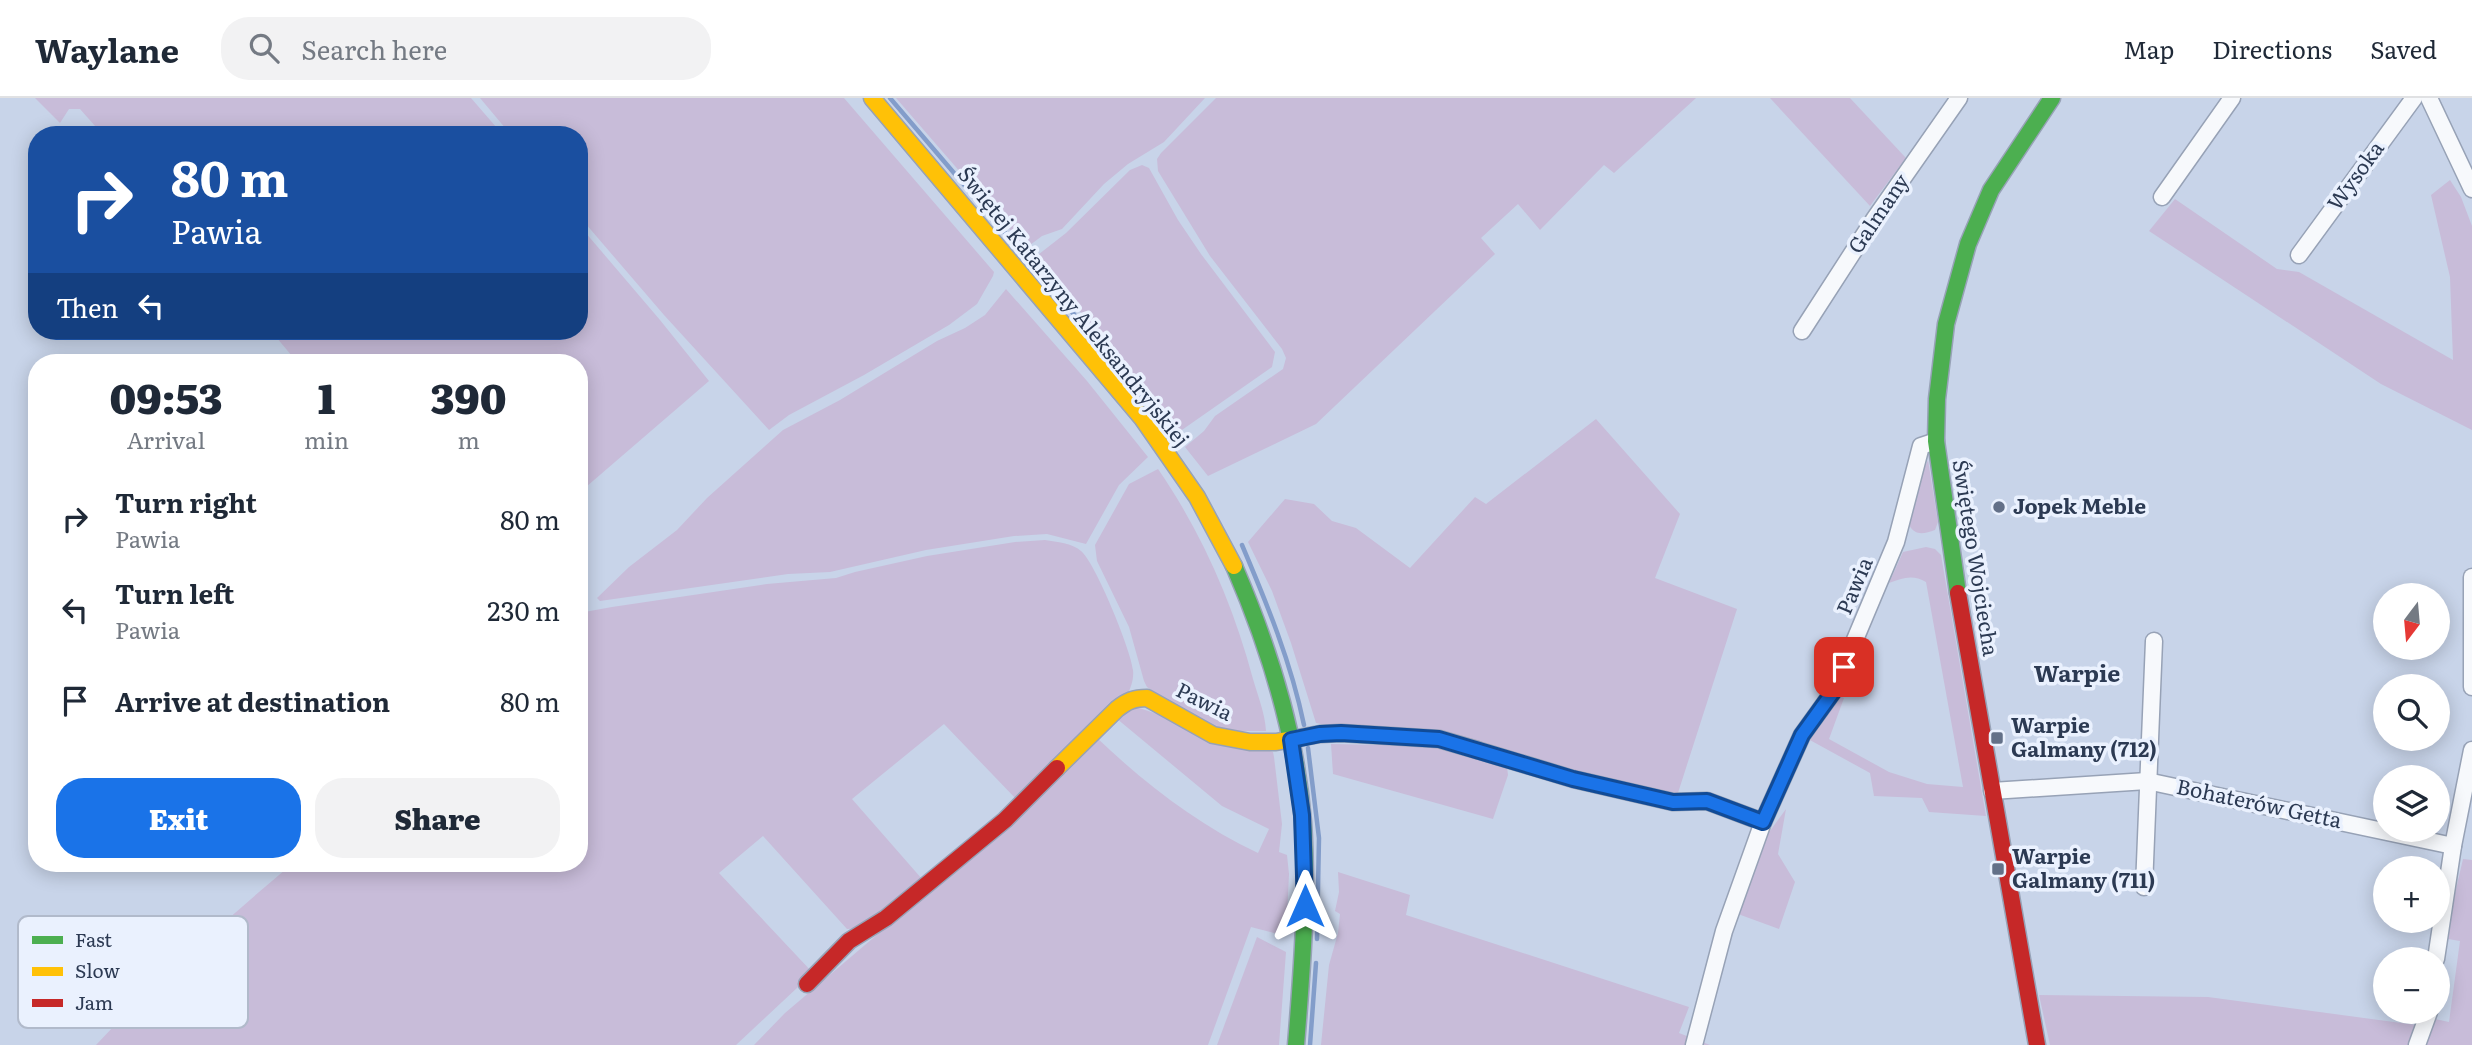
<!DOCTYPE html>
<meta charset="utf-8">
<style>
:root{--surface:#fff;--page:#f2f2f3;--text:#1f2937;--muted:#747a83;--line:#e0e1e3;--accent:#1a73e8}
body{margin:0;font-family:Literata,serif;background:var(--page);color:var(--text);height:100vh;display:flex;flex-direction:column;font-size:26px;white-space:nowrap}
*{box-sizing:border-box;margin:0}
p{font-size:23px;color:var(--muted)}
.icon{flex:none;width:38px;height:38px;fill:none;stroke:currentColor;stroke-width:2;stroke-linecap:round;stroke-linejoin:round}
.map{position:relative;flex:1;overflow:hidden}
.details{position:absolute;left:28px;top:256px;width:560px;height:518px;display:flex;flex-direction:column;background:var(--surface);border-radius:28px;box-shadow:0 4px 18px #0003}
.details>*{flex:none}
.hud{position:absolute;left:28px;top:28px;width:560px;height:214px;border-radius:28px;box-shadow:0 4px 18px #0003;background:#1a4fa0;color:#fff;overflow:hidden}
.needle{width:46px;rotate:196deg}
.fabs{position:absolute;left:2373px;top:485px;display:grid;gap:14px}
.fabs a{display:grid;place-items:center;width:77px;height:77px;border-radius:50%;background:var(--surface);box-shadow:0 4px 18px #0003;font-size:35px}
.pin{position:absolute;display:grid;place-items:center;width:60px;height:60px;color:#fff;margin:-30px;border-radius:14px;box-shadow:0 4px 10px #0006}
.me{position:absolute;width:77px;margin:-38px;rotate:0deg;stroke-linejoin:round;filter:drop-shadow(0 0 5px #0008)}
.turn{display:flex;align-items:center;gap:24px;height:147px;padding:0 28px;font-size:32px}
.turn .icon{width:91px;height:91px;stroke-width:2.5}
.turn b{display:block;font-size:49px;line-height:60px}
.then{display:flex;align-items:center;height:66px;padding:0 28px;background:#0003;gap:14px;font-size:26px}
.eta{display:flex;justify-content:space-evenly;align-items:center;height:119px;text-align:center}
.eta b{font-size:42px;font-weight:800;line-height:49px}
.primary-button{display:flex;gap:14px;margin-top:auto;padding:14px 28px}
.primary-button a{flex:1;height:80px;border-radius:28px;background:var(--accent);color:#fff;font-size:28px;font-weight:800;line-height:80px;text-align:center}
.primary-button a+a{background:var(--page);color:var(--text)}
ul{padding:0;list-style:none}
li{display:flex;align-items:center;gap:21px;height:91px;padding:0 28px}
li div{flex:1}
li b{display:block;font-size:26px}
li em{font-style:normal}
header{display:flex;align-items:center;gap:42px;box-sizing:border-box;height:98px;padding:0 35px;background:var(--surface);border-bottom:2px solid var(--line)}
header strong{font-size:33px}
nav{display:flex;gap:38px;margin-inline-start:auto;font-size:24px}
.search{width:490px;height:63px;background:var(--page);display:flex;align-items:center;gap:18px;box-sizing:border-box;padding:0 24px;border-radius:28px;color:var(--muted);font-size:26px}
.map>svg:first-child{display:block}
.green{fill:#c8bcd9}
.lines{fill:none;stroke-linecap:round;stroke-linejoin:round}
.stream{stroke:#839dca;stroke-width:4.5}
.street-casing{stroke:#97a2b6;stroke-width:19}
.fast-casing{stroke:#97a2b6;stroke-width:19}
.slow-casing{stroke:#97a2b6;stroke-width:19}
.jam-casing{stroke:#97a2b6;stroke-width:19}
.street{stroke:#f7f9fc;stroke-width:16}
.fast{stroke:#4caf50;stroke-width:16}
.slow{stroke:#ffc107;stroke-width:16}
.jam{stroke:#c62828;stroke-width:16}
.route-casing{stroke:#114b97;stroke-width:18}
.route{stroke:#1a73e8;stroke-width:12}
.poi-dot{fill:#637088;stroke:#eaf1fe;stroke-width:2.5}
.labels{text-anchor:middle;stroke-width:7;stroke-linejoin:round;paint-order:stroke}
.street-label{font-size:21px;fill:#2c3a53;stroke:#eaf1fe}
.poi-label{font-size:21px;font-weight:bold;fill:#2c3a53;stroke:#eaf1fe;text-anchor:start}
.neighbourhood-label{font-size:23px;font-weight:bold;fill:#2c3a53;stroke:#eaf1fe}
.key{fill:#eaf1fe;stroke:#b1bacb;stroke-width:2}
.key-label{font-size:19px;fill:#2c3a53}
</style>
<header>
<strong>Waylane</strong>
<div class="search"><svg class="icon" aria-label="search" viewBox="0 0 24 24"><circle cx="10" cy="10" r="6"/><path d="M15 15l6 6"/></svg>Search here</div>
<nav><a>Map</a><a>Directions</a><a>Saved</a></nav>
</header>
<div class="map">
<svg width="2472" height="947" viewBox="0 0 2472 947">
<rect width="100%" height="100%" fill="#c8d4e9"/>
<g class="green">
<path d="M 35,0 L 471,0 L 503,37 L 103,37 L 80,11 L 69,11 L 60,25 Z"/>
<path d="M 480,0 L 844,0 L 994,174 L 993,178 L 977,206 L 949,227 L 864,277 L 789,317 L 769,332 L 664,217 L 579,118 L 579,37 L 511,37 Z"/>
<path d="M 896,0 L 1205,0 L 1164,44 L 1128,66 L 1104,86 L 1062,131 L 1042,138 L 1026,150 Z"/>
<path d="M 1216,0 L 1696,0 L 1614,75 L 1604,67 L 1540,132 L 1518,106 L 1481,140 L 1495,156 L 1316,326 L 1208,378 L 1185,349 L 1204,333 L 1215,318 L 1283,271 L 1286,260 L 1282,251 L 1210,158 L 1158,73 L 1157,61 L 1161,55 Z"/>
<path d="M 1770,0 L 1850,0 L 1906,60 L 1870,108 Z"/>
<path d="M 1142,67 L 1149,70 L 1178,122 L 1201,156 L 1275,254 L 1272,269 L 1179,334 L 1128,269 L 1034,160 L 1066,135 L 1130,72 Z"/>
<path d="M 2450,82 L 2461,99 L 2472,128 L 2472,332 L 2381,286 L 2149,133 L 2175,101 L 2277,171 L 2299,174 L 2453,262 L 2450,179 L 2431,97 Z"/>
<path d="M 579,127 L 660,222 L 709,283 L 579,395 L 579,264 L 297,264 L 271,233 L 579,233 Z"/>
<path d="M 1006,191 L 1087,283 L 1148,359 L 1119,387 L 1086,446 L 1047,436 L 1014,438 L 926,452 L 830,474 L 788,476 L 600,503 L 597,500 L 629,469 L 677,432 L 707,400 L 783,332 L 840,302 L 937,243 L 965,230 L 985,217 Z"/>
<path d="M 1596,321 L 1680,416 L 1655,480 L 1737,511 L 1677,698 L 1316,625 L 1291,545 L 1272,493 L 1248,444 L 1285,401 L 1314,406 L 1332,423 L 1356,430 L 1410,470 L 1475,399 L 1486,406 Z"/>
<path d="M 1928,362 L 1938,424 L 1935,432 C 1924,436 1915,438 1909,427 L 1921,378 Z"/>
<path d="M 1158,371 C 1202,435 1233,506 1253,581 C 1258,598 1265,616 1266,633 L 1214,633 L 1147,589 L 1144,583 L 1129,529 L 1097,463 L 1095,447 L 1129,386 Z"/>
<path d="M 1045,442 C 1057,444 1072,445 1081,453 C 1095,464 1131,552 1133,572 C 1134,581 1131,589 1127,598 L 1017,702 L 944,626 L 852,701 L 922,781 L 864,830 L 847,831 L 763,738 L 719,775 L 813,875 L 736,947 L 96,947 C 157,881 225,823 293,765 L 579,765 L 579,515 L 612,509 L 767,486 L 836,480 L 855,474 L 927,458 L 1015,444 Z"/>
<path d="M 1926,449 L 1935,451 L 1941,457 L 1986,718 L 1929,714 L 1922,700 L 1874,698 L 1870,675 L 1808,641 L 1837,597 L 1844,600 L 1829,641 L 1889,674 L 1927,686 L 1963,689 L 1926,484 C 1913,476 1902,480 1889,485 L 1903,454 Z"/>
<path d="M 1130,607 L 1273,654 L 1274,659 L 1282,726 L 1279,754 L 1287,757 L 1289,776 L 1286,838 L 1251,829 L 1208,947 L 754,947 L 785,915 L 919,801 L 1096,639 C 1143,684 1198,727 1258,755 L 1269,731 L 1222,708 L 1116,620 Z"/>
<path d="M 1331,646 L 1437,648 L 1507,669 L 1508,677 L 1493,721 L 1333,676 Z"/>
<path d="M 1786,711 L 1778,756 L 1795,784 L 1779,831 L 1738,816 L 1764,741 Z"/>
<path d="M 2463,761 L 2472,762 L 2472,947 L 2424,947 L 2435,921 L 2449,924 L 2460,843 L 2448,841 L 2453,804 Z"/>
<path d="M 1338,774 L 1410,797 L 1406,817 L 1689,909 L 1679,935 L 1710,947 L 1321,947 L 1329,867 L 1338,835 L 1340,816 L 1335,813 L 1339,794 Z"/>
<path d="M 1257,839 L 1286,854 L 1279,947 L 1217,947 Z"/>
<path d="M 2039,897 L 2208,899 L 2416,927 L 2408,947 L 2050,947 Z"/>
</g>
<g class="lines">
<g class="stream">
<path d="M 890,0 L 1018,150"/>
<path d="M 1034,168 L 1173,336"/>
<path d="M 1242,447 C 1267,506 1291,564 1304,627"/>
<path d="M 1308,650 L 1319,740 L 1317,841"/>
<path d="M 1310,947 L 1316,865"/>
</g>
<defs>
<g id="street">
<path d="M 2429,0 L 2472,91"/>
<path d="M 2162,99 L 2232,0"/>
<path d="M 2299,157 L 2414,0"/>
<path d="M 1802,233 L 1875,120 L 1959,0"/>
<path d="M 2472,479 L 2472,589"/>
<path d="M 1992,693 L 2147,683 L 2453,748"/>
<path d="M 2144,789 L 2154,543"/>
<path d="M 2436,861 L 2453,748 L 2472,652"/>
<path d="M 1694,947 L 1724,833 L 1763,724 L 1802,637 L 1833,594 L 1896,444 L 1921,348 L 1936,343"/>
<path d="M 2417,947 L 2429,914"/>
</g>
<g id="fast">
<path d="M 1234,468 C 1269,549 1296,634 1303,724 C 1308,798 1302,873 1296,947"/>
<path d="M 1958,495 L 1936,343 L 1937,301 L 1946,226 L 1968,146 L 1991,92 L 2052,0"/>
<path d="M 1477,652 L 1573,681 L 1673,704 L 1707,703 L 1763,724"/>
</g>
<g id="slow">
<path d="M 872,0 L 1142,320 L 1197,399 L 1234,468"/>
<path d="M 1057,670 L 1117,611 C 1127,603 1134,600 1147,600 L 1213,637 L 1250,644 L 1276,644 L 1320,636 L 1341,635 L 1439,641 L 1477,652"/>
</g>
<g id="jam">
<path d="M 1958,495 L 2037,947"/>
<path d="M 807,886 L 849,843 L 886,820 L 1005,722 L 1057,670"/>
</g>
</defs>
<use href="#street" class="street-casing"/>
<use href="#fast" class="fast-casing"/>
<use href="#slow" class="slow-casing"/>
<use href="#jam" class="jam-casing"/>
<use href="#street" class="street"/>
<use href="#fast" class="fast"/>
<use href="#slow" class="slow"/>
<use href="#jam" class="jam"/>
</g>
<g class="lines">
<defs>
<path id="route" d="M 1305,808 L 1302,717 L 1291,642 L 1320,636 L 1341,635 L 1439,641 L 1573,681 L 1673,704 L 1707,703 L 1763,724 L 1802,637 L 1833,594 L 1844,569"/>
</defs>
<use href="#route" class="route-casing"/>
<use href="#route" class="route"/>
</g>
<g class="poi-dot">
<circle cx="1999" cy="409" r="7"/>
<rect x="1990" y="633" width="14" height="14" rx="3.5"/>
<rect x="1991" y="764" width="14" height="14" rx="3.5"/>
</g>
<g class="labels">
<g class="street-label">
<text transform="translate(2356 78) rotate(-54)" y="7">Wysoka</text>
<text transform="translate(1879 116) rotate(-56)" y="7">Galmany</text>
<text transform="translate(1073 209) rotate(51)" y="7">Świętej Katarzyny Aleksandryjskiej</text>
<text transform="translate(1975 460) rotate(81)" y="7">Świętego Wojciecha</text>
<text transform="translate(1855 488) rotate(-67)" y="7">Pawia</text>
<text transform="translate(1204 604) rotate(26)" y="7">Pawia</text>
<text transform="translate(2259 706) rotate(12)" y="7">Bohaterów Getta</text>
</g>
<g class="poi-label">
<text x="2013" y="416">Jopek Meble</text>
<text x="2011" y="635">Warpie<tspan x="2011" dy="24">Galmany (712)</tspan></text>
<text x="2012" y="766">Warpie<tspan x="2012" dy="24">Galmany (711)</tspan></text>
</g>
<g class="neighbourhood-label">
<text x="2077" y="584">Warpie</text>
</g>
</g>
<rect x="18" y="818" width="230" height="112" rx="10" class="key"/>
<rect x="32" y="838" width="31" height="8" fill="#4caf50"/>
<rect x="32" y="869" width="31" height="9" fill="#ffc107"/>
<rect x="32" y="901" width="31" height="8" fill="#c62828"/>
<g class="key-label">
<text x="75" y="849">Fast</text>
<text x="75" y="880">Slow</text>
<text x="75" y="912">Jam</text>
</g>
</svg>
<div class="fabs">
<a><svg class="needle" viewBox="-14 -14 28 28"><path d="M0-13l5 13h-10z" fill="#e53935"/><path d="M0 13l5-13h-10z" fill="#747a83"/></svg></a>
<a><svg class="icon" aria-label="search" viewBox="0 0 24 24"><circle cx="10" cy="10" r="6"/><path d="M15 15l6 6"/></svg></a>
<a><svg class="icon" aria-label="layers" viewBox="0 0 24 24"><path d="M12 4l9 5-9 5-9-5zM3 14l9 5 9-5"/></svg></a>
<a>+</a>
<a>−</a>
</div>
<div class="pin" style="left:1844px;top:569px;background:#d93025"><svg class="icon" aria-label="arrive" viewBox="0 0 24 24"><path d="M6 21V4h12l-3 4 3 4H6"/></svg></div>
<svg class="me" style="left:1305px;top:808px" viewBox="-20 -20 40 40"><path d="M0-17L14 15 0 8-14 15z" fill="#1a73e8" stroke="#fff" stroke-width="4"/></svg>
<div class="hud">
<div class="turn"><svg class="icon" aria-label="right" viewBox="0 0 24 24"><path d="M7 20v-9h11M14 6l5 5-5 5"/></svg><div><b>80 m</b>Pawia</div></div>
<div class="then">Then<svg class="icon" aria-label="left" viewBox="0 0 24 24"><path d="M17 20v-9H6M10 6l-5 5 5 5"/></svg></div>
</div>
<section class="details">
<div class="eta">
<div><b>09:53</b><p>Arrival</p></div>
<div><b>1</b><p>min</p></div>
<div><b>390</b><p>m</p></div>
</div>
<ul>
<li><svg class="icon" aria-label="right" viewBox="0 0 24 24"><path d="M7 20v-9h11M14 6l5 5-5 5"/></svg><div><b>Turn right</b><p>Pawia</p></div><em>80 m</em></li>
<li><svg class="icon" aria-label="left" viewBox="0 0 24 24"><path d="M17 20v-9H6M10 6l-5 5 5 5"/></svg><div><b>Turn left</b><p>Pawia</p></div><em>230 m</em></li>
<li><svg class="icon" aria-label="arrive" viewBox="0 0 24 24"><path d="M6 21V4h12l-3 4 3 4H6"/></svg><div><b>Arrive at destination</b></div><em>80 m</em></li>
</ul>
<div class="primary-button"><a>Exit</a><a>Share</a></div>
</section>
</div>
